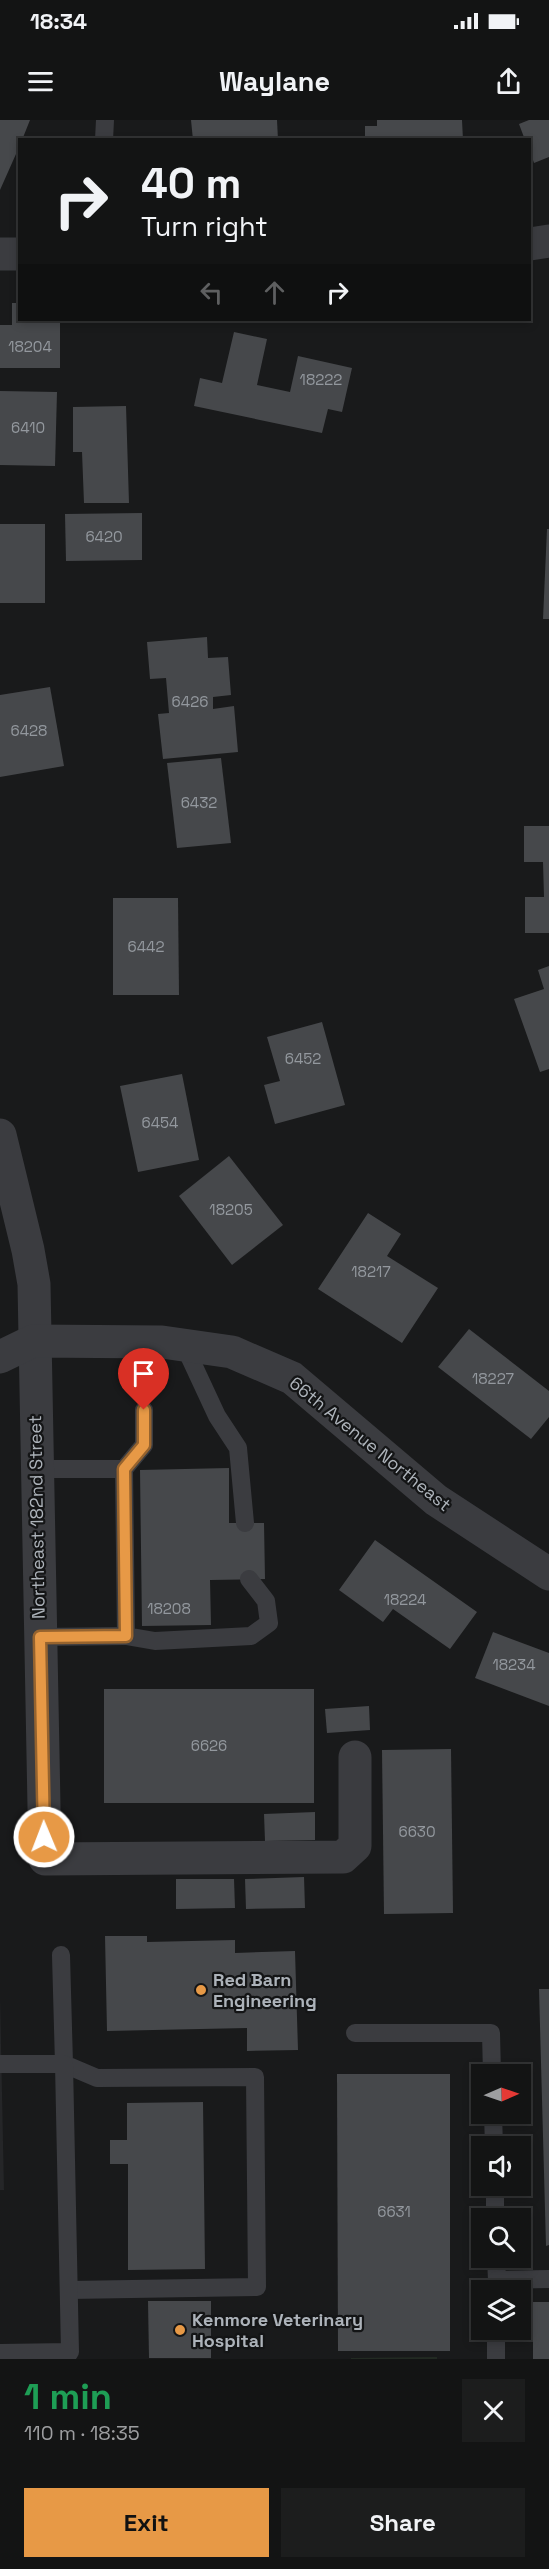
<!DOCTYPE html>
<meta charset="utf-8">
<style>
:root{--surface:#131414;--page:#1c1d1d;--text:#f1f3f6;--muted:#9d9ea0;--line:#323334;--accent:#e79946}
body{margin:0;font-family:"Space Grotesk",sans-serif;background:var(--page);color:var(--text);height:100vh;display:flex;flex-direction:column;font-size:22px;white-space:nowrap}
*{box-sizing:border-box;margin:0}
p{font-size:20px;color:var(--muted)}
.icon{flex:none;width:33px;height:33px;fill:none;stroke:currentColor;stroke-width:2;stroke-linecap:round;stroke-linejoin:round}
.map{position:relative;height:2239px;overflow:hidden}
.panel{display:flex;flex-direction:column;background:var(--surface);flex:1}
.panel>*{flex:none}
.banner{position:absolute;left:18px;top:18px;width:513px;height:183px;border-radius:0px;box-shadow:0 3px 9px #0003,0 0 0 2px var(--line);background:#131414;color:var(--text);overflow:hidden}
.needle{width:39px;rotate:88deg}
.controls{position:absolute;left:471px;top:1944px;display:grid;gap:12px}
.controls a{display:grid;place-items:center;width:60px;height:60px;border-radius:0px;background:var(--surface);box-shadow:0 3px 9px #0003,0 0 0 2px var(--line);font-size:30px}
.pin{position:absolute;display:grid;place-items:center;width:51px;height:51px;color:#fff;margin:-62px -26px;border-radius:50% 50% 50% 0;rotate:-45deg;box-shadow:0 0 6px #0007}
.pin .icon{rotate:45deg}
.me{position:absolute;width:66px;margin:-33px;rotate:359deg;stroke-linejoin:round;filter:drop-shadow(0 0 4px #0008)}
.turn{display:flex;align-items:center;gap:21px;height:126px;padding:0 24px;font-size:27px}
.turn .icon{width:78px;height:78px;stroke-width:2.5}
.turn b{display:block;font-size:42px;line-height:51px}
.lanes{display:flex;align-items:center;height:57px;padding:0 24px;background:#0003;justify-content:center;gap:30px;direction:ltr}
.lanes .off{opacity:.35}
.round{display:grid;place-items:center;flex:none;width:63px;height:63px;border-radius:0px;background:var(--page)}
.headline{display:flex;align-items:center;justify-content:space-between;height:102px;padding:0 24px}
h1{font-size:36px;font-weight:600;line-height:45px;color:#1e9e55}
.cta{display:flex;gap:12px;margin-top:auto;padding:12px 24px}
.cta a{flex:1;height:69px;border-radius:0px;background:var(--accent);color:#111;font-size:24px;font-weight:600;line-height:69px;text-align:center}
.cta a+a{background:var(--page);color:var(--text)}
.status{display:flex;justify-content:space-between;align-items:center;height:42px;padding:0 30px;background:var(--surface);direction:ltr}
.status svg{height:16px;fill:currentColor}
header{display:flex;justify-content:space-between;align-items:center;height:78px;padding:0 24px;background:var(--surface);font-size:27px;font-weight:600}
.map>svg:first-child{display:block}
.built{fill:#252628}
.green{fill:#232b23}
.building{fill:#46484b}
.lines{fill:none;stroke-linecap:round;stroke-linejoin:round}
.lane{stroke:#3b3c40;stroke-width:18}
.street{stroke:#3b3c40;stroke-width:33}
.route-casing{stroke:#96632e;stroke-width:15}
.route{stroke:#e79946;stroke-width:10}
.poi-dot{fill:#e79946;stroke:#141516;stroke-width:2}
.labels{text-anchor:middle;stroke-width:4.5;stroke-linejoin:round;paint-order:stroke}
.number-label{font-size:15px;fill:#93989e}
.street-label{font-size:18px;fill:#adb3ba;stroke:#141516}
.poi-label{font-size:18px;font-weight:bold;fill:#adb3ba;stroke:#141516;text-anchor:start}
</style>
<div class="status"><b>18:34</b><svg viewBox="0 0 49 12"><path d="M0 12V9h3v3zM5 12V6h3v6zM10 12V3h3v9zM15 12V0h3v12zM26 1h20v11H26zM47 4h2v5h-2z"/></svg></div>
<header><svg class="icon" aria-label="menu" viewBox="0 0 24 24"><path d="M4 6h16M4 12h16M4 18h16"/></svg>Waylane<svg class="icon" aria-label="share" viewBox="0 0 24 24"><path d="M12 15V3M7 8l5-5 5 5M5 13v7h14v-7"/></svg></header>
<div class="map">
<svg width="549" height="2239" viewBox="0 0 549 2239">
<rect width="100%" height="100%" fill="#191a1b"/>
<path class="built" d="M 0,1876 L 4,2070 L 0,2070 Z"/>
<path class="green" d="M 437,2237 L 437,2239 L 351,2239 L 351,2238 Z"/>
<g class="building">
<path d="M 0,0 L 30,0 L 22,20 L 20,20 L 20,25 L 0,70 Z"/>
<path d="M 191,0 L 277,0 L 278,20 L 193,20 Z"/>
<path d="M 377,0 L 462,0 L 463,20 L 365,20 L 365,6 L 377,6 Z"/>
<path d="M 529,0 L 549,0 L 549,37 L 534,43 L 530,31 L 530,20 L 525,20 L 519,4 Z"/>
<path d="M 12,183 L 20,183 L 20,200 L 60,200 L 60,248 L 0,248 L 0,205 L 12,205 Z"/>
<path d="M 234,212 L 267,219 L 257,265 L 290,272 L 298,236 L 352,248 L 342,292 L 328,289 L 322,313 L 194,286 L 200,258 L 222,263 Z"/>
<path d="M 0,271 L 57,272 L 55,346 L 0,345 Z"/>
<path d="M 126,286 L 129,383 L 84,383 L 82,332 L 73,332 L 73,287 Z"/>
<path d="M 142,393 L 142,440 L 66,441 L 65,394 Z"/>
<rect x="0" y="404" width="45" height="79"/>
<path d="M 547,409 L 549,409 L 549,499 L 543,499 Z"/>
<path d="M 207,517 L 208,538 L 228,537 L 231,575 L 213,577 L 213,589 L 234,586 L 238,632 L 163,639 L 158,594 L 169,593 L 166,558 L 150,559 L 147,522 Z"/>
<path d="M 50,567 L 64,646 L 0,657 L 0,575 Z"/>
<path d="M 221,638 L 231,723 L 177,728 L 167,643 Z"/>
<path d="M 524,706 L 549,706 L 549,813 L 525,813 L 525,777 L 544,777 L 543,742 L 524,742 Z"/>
<path d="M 113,778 L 178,778 L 179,875 L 113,875 Z"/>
<path d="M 549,846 L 549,949 L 540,952 L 514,879 L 544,869 L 538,850 Z"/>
<path d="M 322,902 L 345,985 L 275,1004 L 264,965 L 280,961 L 267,917 Z"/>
<path d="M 182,954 L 199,1040 L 138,1052 L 120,966 Z"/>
<path d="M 229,1036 L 283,1105 L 232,1145 L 179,1076 Z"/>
<path d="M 368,1093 L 401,1114 L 387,1136 L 438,1168 L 402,1223 L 318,1169 Z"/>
<path d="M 469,1209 L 549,1271 L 549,1297 L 531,1319 L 438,1247 Z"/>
<path d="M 229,1348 L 229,1403 L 264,1403 L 265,1459 L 210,1460 L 211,1505 L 142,1506 L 140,1350 Z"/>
<path d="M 375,1420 L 477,1492 L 450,1529 L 393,1489 L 383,1502 L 339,1470 Z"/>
<path d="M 493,1512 L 549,1533 L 549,1586 L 475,1558 Z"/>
<rect x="104" y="1569" width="210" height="114"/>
<path d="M 369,1586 L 370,1610 L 327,1613 L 325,1589 Z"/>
<path d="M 451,1629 L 453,1793 L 384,1794 L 382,1630 Z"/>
<path d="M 315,1692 L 315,1720 L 265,1721 L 264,1694 Z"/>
<path d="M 304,1757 L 305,1788 L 246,1789 L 245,1759 Z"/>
<path d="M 176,1759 L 234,1759 L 235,1788 L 176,1789 Z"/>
<path d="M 105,1816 L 147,1816 L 147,1822 L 235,1820 L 235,1833 L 295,1831 L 298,1930 L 247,1931 L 247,1908 L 107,1911 Z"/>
<path d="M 539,1869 L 549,1869 L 549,2125 L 546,2126 Z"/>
<path d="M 337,1954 L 450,1954 L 450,2231 L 338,2231 Z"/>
<path d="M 203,1982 L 205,2149 L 128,2150 L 128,2044 L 110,2044 L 110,2020 L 127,2020 L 127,1983 Z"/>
<path d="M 148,2181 L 211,2181 L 211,2238 L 149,2238 Z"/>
<path d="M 527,2182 L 549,2182 L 549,2239 L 533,2239 L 533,2222 L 527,2221 Z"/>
</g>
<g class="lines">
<g class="lane">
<path d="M 104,20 L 105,0"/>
<path d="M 184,1225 L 217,1296 L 238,1328 L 245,1403"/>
<path d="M 36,1349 L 124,1349 L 144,1325 L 144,1290"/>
<path d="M 124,1349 L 126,1516 L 155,1521 L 251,1516 L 269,1503 L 266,1481 L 249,1459"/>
<path d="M 40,1517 L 126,1516"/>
<path d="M 61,1835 L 64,1944 L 97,1958 L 255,1957 L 257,2167 L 69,2170"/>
<path d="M 355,1913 L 491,1913 L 492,1954"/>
<path d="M 0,1944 L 64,1944 L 70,2232 L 0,2233"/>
<path d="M 493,1994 L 494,2026"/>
<path d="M 495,2066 L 495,2098"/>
<path d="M 496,2138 L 497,2160"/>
<path d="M 497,2170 L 497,2160 L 549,2159"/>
<path d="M 496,2239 L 496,2210"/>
</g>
<g class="street">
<path d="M 530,124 L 549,121"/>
<path d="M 0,134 L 20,134"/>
<path d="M 0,1015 L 28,1130 L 34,1164 L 45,1739 L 343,1737 L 355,1726 L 355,1637"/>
<path d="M 0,1237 L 33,1221 L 162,1222 L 232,1232 L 292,1258 L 436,1380 L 549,1454"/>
</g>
</g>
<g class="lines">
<defs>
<path id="route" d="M 44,1717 L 40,1517 L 126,1516 L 124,1349 L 144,1325 L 144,1290"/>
</defs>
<use href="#route" class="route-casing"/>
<use href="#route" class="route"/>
</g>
<g class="poi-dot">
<circle cx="201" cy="1870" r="6"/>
<circle cx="180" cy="2210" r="6"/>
</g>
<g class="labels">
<g class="number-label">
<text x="30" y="232">18204</text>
<text x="321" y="265">18222</text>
<text x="28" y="313">6410</text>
<text x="104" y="422">6420</text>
<text x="190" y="587">6426</text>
<text x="29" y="616">6428</text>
<text x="199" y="688">6432</text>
<text x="146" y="832">6442</text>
<text x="303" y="944">6452</text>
<text x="160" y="1008">6454</text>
<text x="231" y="1095">18205</text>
<text x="371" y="1157">18217</text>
<text x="493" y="1264">18227</text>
<text x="405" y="1485">18224</text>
<text x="169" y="1494">18208</text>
<text x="514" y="1550">18234</text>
<text x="209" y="1631">6626</text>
<text x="417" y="1717">6630</text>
<text x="394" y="2097">6631</text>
</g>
<g class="street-label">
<text transform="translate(370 1324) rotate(39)" y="6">66th Avenue Northeast</text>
<text transform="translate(37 1397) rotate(-91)" y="6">Northeast 182nd Street</text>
</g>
<g class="poi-label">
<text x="213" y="1866">Red Barn<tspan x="213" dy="21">Engineering</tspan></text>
<text x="192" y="2206">Kenmore Veterinary<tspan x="192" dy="21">Hospital</tspan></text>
</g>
</g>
</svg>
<div class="controls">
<a><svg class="needle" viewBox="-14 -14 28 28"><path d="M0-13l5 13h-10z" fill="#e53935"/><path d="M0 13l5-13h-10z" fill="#9d9ea0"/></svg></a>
<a><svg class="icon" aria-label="sound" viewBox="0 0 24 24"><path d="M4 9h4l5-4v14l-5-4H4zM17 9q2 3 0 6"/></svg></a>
<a><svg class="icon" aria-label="search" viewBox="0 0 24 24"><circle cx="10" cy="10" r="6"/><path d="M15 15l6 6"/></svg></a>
<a><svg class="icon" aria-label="layers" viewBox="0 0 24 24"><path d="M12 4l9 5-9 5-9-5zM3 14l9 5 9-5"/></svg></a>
</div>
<div class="pin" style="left:144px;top:1290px;background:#d93025"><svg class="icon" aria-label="arrive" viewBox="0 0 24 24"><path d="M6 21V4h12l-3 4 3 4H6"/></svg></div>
<svg class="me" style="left:44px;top:1717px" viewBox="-20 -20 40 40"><circle r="17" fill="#e79946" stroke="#fff" stroke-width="3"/><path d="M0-11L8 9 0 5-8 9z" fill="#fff"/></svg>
<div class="banner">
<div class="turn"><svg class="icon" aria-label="right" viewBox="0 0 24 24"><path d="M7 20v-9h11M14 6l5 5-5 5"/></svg><div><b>40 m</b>Turn right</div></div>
<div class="lanes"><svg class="icon off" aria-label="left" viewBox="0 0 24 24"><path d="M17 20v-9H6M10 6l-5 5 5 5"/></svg><svg class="icon off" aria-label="ahead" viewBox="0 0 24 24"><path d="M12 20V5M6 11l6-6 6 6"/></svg><svg class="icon" aria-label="right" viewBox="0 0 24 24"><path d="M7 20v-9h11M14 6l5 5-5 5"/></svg></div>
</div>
</div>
<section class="panel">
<div class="headline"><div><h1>1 min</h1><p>110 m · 18:35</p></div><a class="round"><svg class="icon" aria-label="close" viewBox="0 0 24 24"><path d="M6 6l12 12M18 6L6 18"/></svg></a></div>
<div class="cta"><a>Exit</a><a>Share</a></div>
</section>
